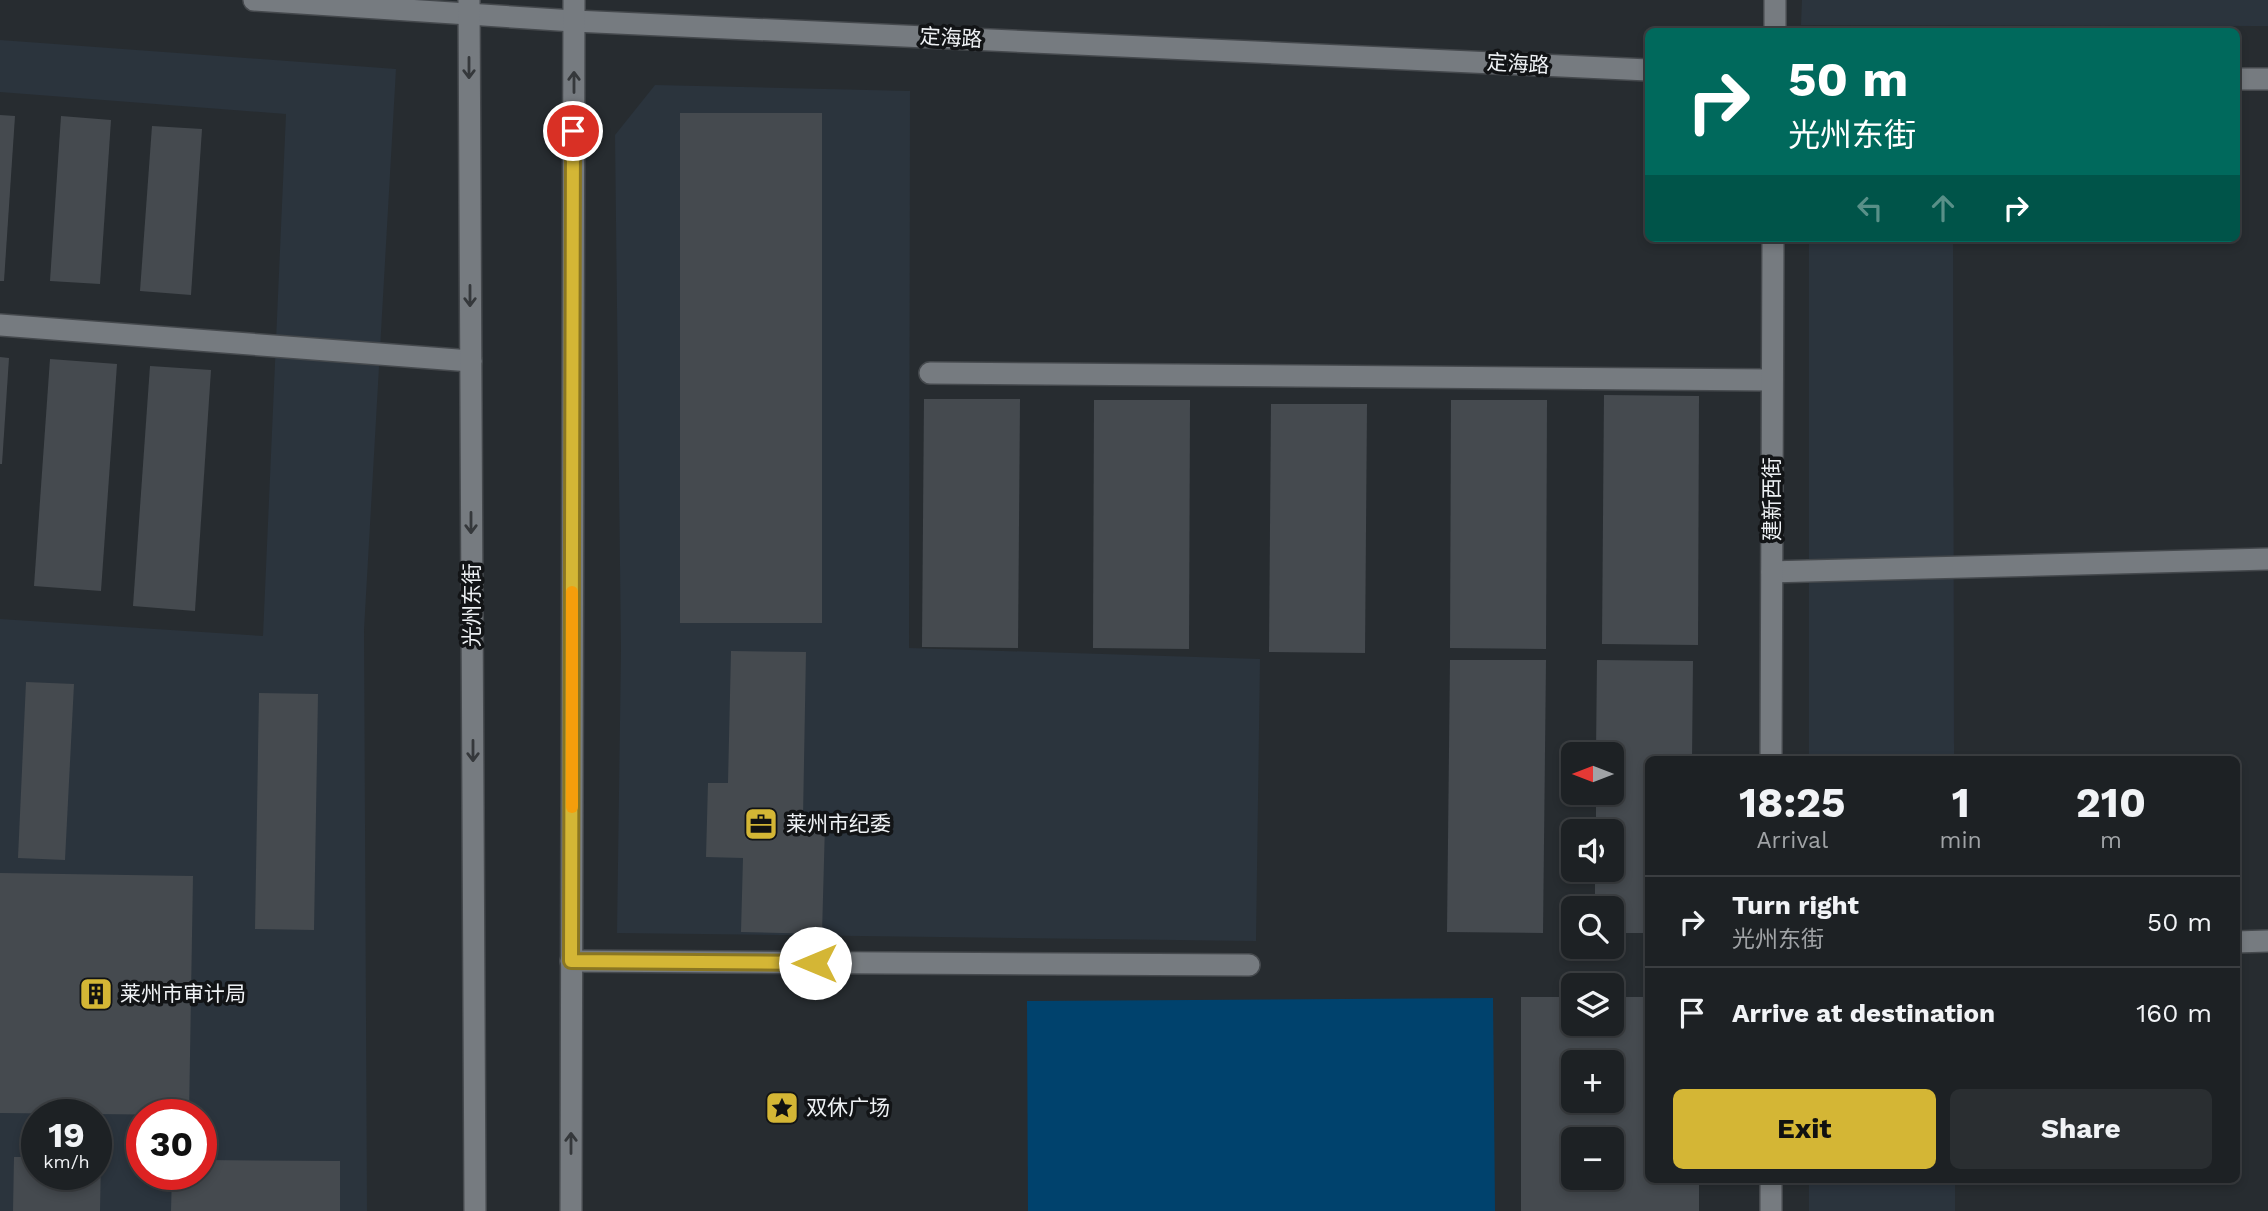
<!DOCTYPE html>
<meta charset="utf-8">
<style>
:root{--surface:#1d2124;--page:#2a2e31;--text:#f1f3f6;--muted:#a0a3a6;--line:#3b3e41;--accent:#d4b635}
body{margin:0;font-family:"Work Sans","Noto Sans SC",sans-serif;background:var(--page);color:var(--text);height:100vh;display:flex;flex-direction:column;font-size:26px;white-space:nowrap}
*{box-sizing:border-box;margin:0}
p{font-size:23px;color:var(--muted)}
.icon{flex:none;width:38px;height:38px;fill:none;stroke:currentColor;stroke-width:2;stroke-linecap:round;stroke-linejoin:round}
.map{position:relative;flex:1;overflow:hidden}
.panel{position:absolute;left:1645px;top:756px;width:595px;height:427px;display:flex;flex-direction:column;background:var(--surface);border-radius:10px;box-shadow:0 4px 10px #0003,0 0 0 2px var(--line)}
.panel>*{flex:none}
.banner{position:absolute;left:1645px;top:28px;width:595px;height:214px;border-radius:10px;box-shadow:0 4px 10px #0003,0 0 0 2px var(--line);background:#00695c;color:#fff;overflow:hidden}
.needle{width:46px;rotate:270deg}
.buttons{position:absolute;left:1561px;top:742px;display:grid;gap:14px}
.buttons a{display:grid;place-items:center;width:63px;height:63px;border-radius:10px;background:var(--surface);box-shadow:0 4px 10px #0003,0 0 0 2px var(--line);font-size:35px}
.speed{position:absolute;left:21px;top:1099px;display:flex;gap:14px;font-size:35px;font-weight:700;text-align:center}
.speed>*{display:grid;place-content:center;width:91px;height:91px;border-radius:50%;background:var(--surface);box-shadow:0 4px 10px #0003,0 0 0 2px var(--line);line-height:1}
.speed small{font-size:18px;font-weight:400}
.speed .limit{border:10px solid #d22;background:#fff;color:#111}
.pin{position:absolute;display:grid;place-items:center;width:60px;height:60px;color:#fff;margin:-30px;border:4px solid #fff;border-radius:50%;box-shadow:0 2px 7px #0007}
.me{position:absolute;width:77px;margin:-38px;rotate:270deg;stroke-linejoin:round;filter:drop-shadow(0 0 5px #0008)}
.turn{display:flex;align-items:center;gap:24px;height:147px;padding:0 28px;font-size:32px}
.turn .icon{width:91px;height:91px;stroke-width:2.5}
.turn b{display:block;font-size:49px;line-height:60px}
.lanes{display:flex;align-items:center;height:66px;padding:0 28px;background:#0003;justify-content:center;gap:35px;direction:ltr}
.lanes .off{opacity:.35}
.eta{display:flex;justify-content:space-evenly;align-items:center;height:119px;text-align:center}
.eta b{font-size:42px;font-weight:700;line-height:49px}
.cta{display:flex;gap:14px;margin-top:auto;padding:14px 28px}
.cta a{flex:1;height:80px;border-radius:10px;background:var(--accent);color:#111;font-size:28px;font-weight:700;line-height:80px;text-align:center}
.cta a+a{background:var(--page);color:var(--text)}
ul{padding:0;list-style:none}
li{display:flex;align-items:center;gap:21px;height:91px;padding:0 28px;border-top:2px solid var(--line)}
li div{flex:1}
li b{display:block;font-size:26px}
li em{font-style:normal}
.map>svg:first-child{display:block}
.built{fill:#2b343d;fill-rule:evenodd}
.green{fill:#00426d}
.building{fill:#454a4f;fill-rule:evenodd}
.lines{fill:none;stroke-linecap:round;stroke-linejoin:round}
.minor-casing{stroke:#45494d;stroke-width:24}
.tertiary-casing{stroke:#45494d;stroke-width:24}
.secondary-casing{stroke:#45494d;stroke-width:24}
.minor{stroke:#767b80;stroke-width:21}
.tertiary{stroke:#767b80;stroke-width:21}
.secondary{stroke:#767b80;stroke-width:21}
.oneway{stroke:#35383b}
.route-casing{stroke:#8a7622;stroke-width:18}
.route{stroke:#d4b635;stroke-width:12}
.slow{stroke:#f59e0b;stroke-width:12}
.labels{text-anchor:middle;stroke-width:7;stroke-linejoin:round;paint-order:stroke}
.street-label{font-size:21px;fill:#eef1f4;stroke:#121416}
.poi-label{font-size:21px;fill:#eef1f4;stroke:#121416;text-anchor:start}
</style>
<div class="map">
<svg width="2268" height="1211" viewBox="0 0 2268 1211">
<rect width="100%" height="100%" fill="#272c30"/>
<g class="built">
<path d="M 1802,0 L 2268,0 L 2268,26 L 1801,25 Z"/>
<path d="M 0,40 L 396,69 L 364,630 L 367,1211 L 0,1211 L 0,619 L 263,636 L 286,114 L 0,92 ZM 37,1115 L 96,1115 L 96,1174 L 37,1174 ZM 142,1115 L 201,1115 L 201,1174 L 142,1174 Z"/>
<path d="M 655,85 L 910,91 L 909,648 L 1260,659 L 1256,941 L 617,933 L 621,651 L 615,135 Z"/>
<path d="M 1809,238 L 1953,238 L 1954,759 L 1809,759 Z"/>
<rect x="1809" y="1180" width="146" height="31"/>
</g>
<path class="green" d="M 1493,998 L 1495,1211 L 1028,1211 L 1027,1001 Z"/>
<g class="building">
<rect x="680" y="113" width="142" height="510"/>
<path d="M 0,115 L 15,116 L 4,281 L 0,281 Z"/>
<path d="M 61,116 L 111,120 L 100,284 L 50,281 Z"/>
<path d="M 152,126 L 202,129 L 191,295 L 140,291 Z"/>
<path d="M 0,357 L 9,358 L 2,464 L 0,464 Z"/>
<path d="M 50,359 L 117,364 L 101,591 L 34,586 Z"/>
<path d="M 150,366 L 211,370 L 195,611 L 133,606 Z"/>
<path d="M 1604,395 L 1699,396 L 1698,645 L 1602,644 Z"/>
<path d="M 924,399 L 1020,399 L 1018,648 L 922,647 Z"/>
<path d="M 1094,400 L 1190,400 L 1189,649 L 1093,648 Z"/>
<path d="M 1451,400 L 1547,400 L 1546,649 L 1450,648 Z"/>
<path d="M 1271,404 L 1367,404 L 1365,653 L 1269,652 Z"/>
<path d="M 731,651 L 806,652 L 803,817 L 825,824 L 822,934 L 741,932 L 743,858 L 706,857 L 708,783 L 728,783 Z"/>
<path d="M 1450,660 L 1546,660 L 1543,933 L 1447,932 Z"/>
<path d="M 1597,660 L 1693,661 L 1692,760 L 1648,760 L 1648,933 L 1612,933 L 1612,908 L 1595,908 L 1595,870 L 1612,870 L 1612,831 L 1596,831 L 1596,793 L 1612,793 L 1612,754 L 1596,754 Z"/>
<path d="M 26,682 L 74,684 L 65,860 L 18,858 Z"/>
<path d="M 259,693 L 318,694 L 314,930 L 255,929 Z"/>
<path d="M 0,873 L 193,876 L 189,1115 L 0,1113 Z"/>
<path d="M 1521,997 L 1573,997 L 1573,1024 L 1612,1024 L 1612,997 L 1648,997 L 1648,1180 L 1699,1180 L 1699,1211 L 1521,1211 ZM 1573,1062 L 1612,1062 L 1612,1101 L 1573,1101 ZM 1573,1139 L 1612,1139 L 1612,1178 L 1573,1178 Z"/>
<path d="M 14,1157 L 37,1157 L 37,1174 L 96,1174 L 96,1158 L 101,1158 L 100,1211 L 13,1211 Z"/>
<path d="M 201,1160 L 340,1161 L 340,1211 L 171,1211 L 172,1174 L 201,1174 Z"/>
</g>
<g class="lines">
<defs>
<g id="minor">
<path d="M 0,325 L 471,361"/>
<path d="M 930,373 L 1772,380"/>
<path d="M 1772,572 L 2268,559"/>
<path d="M 2236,942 L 2268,941"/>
<path d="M 571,961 L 1249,965"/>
</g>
<g id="tertiary">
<path d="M 254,0 L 574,21 L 1648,70"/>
<path d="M 1775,0 L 1775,32"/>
<path d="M 2236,79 L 2268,79"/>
<path d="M 1771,760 L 1773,238"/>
<path d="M 1771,1211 L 1771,1180"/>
</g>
<g id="secondary">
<path d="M 469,0 L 475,1211"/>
<path d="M 571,1211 L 574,0"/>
</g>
</defs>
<use href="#minor" class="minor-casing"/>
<use href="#tertiary" class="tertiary-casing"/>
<use href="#secondary" class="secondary-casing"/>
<use href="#minor" class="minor"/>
<use href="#tertiary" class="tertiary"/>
<use href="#secondary" class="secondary"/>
</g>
<defs><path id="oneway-shaft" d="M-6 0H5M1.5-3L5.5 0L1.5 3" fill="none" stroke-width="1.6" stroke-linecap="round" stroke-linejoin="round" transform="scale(1.75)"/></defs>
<g class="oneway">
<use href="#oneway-shaft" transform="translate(469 68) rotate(90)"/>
<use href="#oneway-shaft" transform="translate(574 82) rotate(-90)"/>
<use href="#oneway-shaft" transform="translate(470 296) rotate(90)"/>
<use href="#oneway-shaft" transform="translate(471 523) rotate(90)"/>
<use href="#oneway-shaft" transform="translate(473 751) rotate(90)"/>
<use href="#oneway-shaft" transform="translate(571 1143) rotate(-90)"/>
</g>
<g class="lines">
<defs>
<path id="route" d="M 573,131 L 571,961 L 815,963"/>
</defs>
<use href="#route" class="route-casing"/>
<use href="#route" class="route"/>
<path class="slow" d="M 572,807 L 572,592"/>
</g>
<defs>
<symbol id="office-square" viewBox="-11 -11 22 22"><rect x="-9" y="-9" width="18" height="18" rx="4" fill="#d4b635" stroke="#121416"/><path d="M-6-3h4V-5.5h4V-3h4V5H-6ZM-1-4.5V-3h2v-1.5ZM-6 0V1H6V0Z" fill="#111"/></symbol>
<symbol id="building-square" viewBox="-11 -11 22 22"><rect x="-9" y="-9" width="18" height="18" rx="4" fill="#d4b635" stroke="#121416"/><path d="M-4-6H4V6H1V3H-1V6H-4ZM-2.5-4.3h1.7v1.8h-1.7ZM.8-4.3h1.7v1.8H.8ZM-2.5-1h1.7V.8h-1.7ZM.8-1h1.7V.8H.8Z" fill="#111"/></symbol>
<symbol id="sight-square" viewBox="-11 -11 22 22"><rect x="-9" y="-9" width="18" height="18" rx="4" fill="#d4b635" stroke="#121416"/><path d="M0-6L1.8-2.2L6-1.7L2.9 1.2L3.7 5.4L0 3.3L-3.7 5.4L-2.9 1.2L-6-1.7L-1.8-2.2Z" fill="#111"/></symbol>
</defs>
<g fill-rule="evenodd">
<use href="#office-square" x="742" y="805" width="38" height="38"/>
<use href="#building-square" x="77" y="975" width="38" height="38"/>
<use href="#sight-square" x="763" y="1089" width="38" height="38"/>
</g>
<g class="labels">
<g class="street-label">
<text transform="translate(951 38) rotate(3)" y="7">定海路</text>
<text transform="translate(1518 64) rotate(3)" y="7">定海路</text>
<text transform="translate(1772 499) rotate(-90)" y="7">建新西街</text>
<text transform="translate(472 605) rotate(-90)" y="7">光州东街</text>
</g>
<g class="poi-label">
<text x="786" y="831">莱州市纪委</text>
<text x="120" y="1001">莱州市审计局</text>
<text x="806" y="1115">双休广场</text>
</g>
</g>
</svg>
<div class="buttons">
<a><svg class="needle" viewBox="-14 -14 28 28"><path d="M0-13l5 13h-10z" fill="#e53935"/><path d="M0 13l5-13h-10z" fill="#a0a3a6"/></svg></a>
<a><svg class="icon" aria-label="sound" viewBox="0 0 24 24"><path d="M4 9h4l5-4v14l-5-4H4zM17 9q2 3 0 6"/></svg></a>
<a><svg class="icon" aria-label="search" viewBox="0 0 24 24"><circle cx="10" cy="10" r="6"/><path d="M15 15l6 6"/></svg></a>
<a><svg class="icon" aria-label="layers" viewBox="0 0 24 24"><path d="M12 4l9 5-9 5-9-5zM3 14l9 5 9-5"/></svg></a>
<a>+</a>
<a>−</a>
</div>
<div class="speed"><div>19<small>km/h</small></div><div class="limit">30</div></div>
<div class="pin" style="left:573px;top:131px;background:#d93025"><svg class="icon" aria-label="arrive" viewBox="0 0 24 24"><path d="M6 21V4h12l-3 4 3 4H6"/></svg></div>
<svg class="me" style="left:815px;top:963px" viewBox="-20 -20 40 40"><circle r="19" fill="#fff"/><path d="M0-13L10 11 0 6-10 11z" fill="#d4b635"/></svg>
<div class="banner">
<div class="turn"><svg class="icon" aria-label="right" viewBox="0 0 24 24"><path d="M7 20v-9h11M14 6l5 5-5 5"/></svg><div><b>50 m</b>光州东街</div></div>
<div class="lanes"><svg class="icon off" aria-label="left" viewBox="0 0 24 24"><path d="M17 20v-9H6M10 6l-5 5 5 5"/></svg><svg class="icon off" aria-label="ahead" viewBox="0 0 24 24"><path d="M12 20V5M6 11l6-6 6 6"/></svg><svg class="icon" aria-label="right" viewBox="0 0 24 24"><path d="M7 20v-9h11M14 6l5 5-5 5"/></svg></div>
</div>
<section class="panel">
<div class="eta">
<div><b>18:25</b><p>Arrival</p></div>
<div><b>1</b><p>min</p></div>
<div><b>210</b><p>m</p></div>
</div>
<ul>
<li><svg class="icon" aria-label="right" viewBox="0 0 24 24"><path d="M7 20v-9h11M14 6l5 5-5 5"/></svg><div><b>Turn right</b><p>光州东街</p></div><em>50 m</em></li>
<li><svg class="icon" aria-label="arrive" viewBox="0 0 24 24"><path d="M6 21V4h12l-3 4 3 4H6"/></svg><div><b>Arrive at destination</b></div><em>160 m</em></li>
</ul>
<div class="cta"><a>Exit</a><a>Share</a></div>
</section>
</div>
